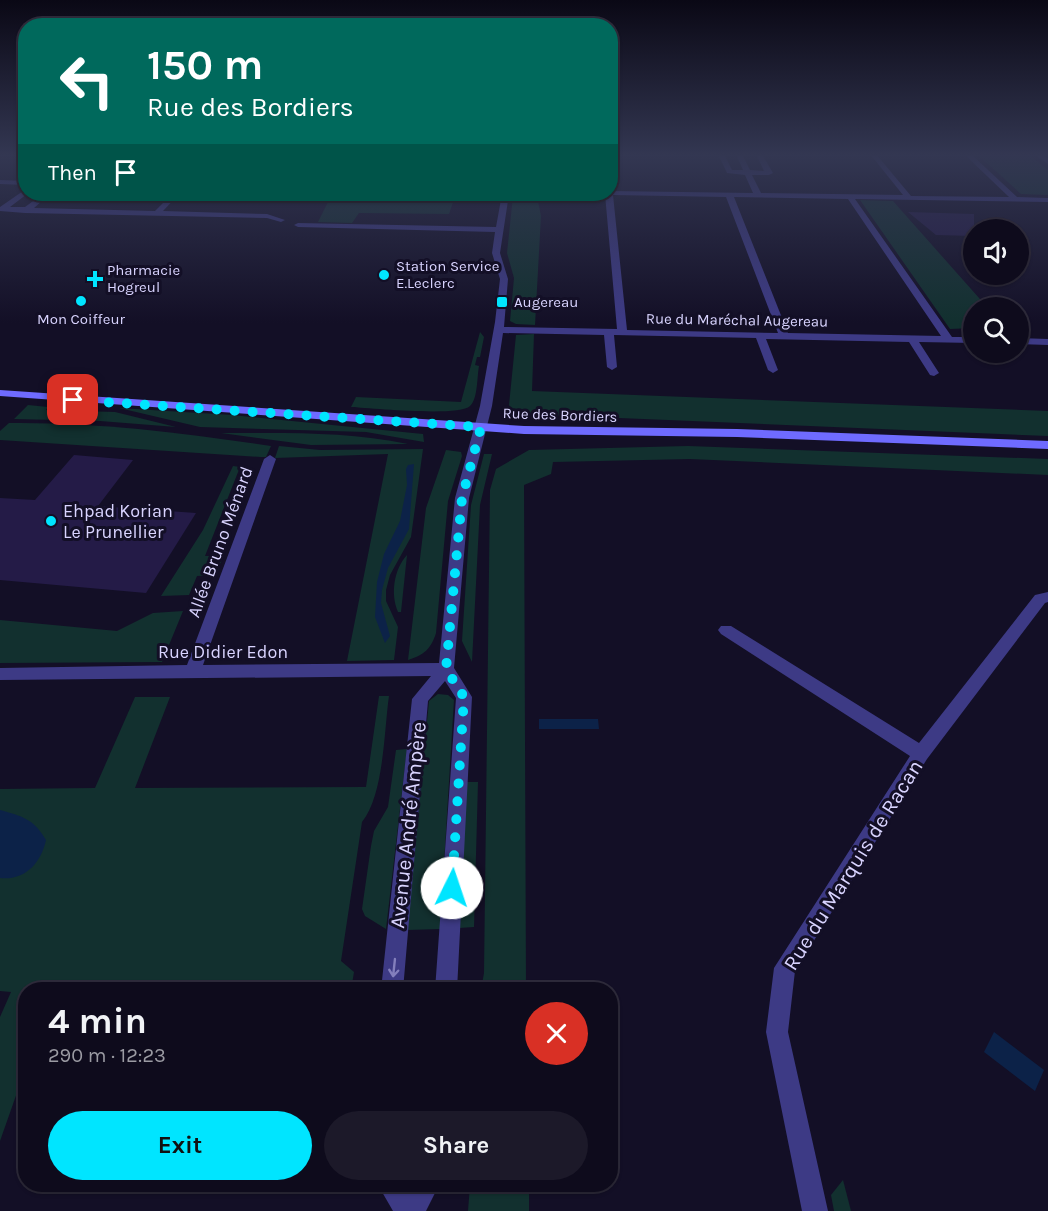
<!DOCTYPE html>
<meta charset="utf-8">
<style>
:root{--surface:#0e0b1c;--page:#1c1929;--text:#f1f3f6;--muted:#9b9ba3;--line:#2e2b3b;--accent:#00e5ff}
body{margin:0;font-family:Karla,sans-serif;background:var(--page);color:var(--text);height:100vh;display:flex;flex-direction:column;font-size:22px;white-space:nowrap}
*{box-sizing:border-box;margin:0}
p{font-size:20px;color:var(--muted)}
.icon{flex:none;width:33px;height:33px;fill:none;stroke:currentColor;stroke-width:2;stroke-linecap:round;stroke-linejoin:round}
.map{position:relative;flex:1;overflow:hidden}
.details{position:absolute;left:18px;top:982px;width:600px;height:210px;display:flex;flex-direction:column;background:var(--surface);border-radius:24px;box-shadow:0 2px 4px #0004,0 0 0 2px var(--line)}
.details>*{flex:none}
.banner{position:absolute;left:18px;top:18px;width:600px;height:183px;border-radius:24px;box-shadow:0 2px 4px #0004,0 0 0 2px var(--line);background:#00695c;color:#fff;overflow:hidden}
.tools{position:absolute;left:963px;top:219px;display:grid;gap:12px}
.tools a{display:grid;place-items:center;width:66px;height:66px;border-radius:50%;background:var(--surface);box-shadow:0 2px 4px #0004,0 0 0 2px var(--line);font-size:30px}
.pin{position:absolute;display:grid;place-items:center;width:51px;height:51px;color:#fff;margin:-26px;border-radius:12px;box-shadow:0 3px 9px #0006}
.me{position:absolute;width:66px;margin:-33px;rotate:4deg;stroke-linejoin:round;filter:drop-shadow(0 0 4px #0008)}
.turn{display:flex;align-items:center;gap:21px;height:126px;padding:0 30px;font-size:27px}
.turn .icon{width:78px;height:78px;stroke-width:2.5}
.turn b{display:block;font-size:42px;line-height:51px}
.then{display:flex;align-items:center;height:57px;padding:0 30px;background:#0003;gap:12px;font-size:22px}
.round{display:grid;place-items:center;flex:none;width:63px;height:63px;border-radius:32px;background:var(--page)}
.summary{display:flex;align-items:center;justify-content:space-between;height:102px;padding:0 30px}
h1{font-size:36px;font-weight:700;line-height:45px}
.button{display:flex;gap:12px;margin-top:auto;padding:12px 30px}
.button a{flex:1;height:69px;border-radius:36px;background:var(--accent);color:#111;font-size:24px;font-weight:700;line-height:69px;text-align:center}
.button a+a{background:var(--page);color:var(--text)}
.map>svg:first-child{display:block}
.green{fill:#12302f}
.water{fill:#0c2248}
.building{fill:#241b47}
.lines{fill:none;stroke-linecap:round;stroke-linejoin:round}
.street{fill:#3d3a85;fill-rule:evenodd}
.secondary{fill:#6f6bff;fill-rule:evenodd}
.oneway{stroke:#837fbc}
.route{stroke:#00e5ff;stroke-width:10;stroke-dasharray:0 18}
.poi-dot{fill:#00e5ff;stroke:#130f26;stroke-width:2}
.labels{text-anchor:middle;stroke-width:6;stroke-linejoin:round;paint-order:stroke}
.far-poi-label{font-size:15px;fill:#d9d4ff;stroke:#130f26;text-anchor:start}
.far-street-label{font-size:15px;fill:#d9d4ff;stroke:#130f26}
.poi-label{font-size:18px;fill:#d9d4ff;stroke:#130f26;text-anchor:start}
.street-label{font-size:18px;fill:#d9d4ff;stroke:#130f26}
.near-street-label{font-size:21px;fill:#d9d4ff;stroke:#130f26}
</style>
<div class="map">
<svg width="1048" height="1211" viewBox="0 0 1048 1211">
<rect width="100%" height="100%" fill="#130f26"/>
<g class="green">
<path d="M 977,154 L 1028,154 L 1048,170 L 1048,195 L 1021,194 Z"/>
<path d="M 332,194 L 456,194 L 449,214 L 359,213 L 352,223 L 318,222 Z"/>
<path d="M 513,196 L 537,196 L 541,216 L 535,325 L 516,324 L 510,321 L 514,278 L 507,253 Z"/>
<path d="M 860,200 L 893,201 L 987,307 L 974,308 L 973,328 L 950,329 Z"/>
<path d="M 480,332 L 484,337 L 480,357 L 477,357 L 475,365 L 479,366 C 477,376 478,399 470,406 C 459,417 370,408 351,407 L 356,397 L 461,402 Z"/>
<path d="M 534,334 L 532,391 L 1048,411 L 1048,436 L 523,414 L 513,411 L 509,405 L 516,335 Z"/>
<path d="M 28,405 L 48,407 L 46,410 L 115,412 L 176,427 L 100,421 L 14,419 Z"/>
<path d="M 119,408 L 232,415 L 423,434 L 424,442 L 366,432 L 200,427 Z"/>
<path d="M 9,423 C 97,422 184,433 271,446 L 266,457 L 261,457 L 0,440 L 0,431 Z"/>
<path d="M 221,433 C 284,433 347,431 408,444 L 311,445 Z"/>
<path d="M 279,446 L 320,450 L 423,449 L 411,537 L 390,575 L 386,590 L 386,601 L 398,627 L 394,660 L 347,661 L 388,454 L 275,458 Z"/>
<path d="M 688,446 L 1048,459 L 1048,475 L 690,459 L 553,462 L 551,474 L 524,485 L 526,990 L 481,990 L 484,973 L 490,490 L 496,469 L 529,450 Z"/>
<path d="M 446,450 L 461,452 L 462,456 L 448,501 L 436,633 C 431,649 424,655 408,660 L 426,508 Z"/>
<path d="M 484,454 L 492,454 L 480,505 L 472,662 L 462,641 L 471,505 Z"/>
<path d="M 233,466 L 240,467 L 205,556 L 223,556 L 217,575 L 197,576 L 189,595 L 161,596 L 203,530 Z"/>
<path d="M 407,555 L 401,612 L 398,612 C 390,594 394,569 407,555 Z"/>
<path d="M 183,611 L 162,662 L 0,663 L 0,620 L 117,631 L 153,613 Z"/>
<path d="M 438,694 L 448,695 L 454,700 L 440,929 L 407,930 L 429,701 Z"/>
<path d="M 379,696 L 389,696 C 384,731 384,795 362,822 L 341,961 L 354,972 L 351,990 L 26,990 L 25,1070 L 0,1141 L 0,1017 L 11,992 L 0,991 L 0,789 L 95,788 L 135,697 L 170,697 L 135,788 L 366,787 Z"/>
<path d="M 407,749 L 386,929 L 365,916 L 362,909 L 371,846 L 374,831 L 388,807 L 396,750 Z"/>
<path d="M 465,782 L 478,782 L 474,927 L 459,928 Z"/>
<path d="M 843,1180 L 851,1211 L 834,1211 L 831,1195 Z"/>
<path d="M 470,1185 L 529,1185 L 529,1211 L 468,1211 Z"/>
</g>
<g class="water">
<path d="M 414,464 L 409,529 L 388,568 L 382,590 L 381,603 L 390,636 L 385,643 L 375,617 L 377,582 L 384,554 L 400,521 L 407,485 L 406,469 L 408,465 Z"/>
<path d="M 539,719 L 598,719 L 599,729 L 539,729 Z"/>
<path d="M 0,810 C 22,816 34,819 46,840 C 41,863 25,881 0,878 Z"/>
<path d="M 994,1032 L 1044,1070 L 1035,1091 L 984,1052 Z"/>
</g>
<g class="building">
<path d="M 908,212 L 974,214 L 974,236 L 936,235 Z"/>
<path d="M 74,455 L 133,460 L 98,506 L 196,513 L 146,593 L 0,580 L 0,498 L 35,500 Z"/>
</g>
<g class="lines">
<g class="street">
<path d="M 718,154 L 724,154 L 732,170 L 743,170 L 736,154 L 742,154 L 750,170 L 764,171 L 756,154 L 762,154 L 773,173 L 769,175 L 752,175 L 761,193 L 903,195 L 870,154 L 876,154 L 911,196 L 1009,197 L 964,154 L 971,154 L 1017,197 L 1048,198 L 1048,202 L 855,199 L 952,337 L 974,337 L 974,343 L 919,342 L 939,373 L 934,376 L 930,375 L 909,342 L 766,339 L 778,370 L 773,373 L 768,370 L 756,338 L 614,335 L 617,367 L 612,370 L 607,367 L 604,335 L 503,333 L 492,406 L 469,498 L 454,668 L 472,697 L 457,990 L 435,990 L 456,698 L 445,681 L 428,701 L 403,990 L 381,990 L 412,699 L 431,676 L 0,680 L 0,668 L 187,665 L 264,459 L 270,455 L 276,459 L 203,665 L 439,663 L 455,498 L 480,406 L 495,322 L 500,279 L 492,253 L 495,232 L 298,227 L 294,225 L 298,223 L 496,227 L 502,194 L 509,194 L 500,253 L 508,279 L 504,327 L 617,329 L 605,194 L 610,194 L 610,191 L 753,193 L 745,175 L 727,173 ZM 613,195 L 726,197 L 778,333 L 627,330 ZM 734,197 L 848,199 L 941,336 L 788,333 Z"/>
<path d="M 1034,154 L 1041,154 L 1048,159 L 1048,164 Z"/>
<path d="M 0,180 L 26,181 L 26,185 L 0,184 Z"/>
<path d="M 26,189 L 27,194 L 10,207 L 25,207 L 43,194 L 50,194 L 34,208 L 155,211 L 172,194 L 179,194 L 163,211 L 267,214 L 285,220 L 281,222 L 267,218 L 25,213 L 0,211 L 0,207 Z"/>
<path d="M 1018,338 L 1048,339 L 1048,345 L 1018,344 Z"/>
<path d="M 1048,592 L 1048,602 L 1045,603 L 927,759 L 795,971 L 788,1032 L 828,1211 L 802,1211 L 766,1032 L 774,968 L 910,756 L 721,634 L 718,630 L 721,626 L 731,626 L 919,743 L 1035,595 Z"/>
<path d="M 378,1185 L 406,1185 L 409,1190 L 412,1185 L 439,1185 L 426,1211 L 393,1211 Z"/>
</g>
<path class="secondary" d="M 0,390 L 524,426 L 737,429 L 1048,441 L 1048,449 L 737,437 L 524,434 L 0,396 Z"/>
</g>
<defs><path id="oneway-shaft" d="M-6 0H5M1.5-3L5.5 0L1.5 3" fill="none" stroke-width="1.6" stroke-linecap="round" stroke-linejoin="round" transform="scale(1.5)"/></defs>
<use class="oneway" href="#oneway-shaft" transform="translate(394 968) rotate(96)"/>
<linearGradient id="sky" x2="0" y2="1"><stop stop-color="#0a0815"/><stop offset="0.48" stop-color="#333752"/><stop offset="1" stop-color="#333752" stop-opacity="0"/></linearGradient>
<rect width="1048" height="323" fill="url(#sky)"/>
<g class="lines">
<path class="route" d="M 73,400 L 481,427 L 462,498 L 446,669 L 464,697 L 452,888"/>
</g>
<g class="poi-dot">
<circle cx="384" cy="275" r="6"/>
<path d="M92 270h6v6h6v6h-6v6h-6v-6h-6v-6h6z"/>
<circle cx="81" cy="301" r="6"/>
<rect x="496" y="296" width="12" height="12" rx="3"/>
<circle cx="51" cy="521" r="6"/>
</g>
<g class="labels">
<g class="far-poi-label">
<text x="396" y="271">Station Service<tspan x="396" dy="17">E.Leclerc</tspan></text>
<text x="107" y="275">Pharmacie<tspan x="107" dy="17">Hogreul</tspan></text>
<text x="514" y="307">Augereau</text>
<text x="81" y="324" text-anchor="middle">Mon Coiffeur</text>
</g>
<g class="far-street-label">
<text transform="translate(737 320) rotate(1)" y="5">Rue du Maréchal Augereau</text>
<text transform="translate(560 415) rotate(2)" y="5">Rue des Bordiers</text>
</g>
<g class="poi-label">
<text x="63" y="517">Ehpad Korian<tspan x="63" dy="21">Le Prunellier</tspan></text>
</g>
<g class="street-label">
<text transform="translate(220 542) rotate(-70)" y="6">Allée Bruno Ménard</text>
<text x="223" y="658">Rue Didier Edon</text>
</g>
<g class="near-street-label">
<text transform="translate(408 825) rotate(-84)" y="7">Avenue André Ampère</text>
<text transform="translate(853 865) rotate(-58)" y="7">Rue du Marquis de Racan</text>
</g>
</g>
</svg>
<div class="tools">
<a><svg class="icon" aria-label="sound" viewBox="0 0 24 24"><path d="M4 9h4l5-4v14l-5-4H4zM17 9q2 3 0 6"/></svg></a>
<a><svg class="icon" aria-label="search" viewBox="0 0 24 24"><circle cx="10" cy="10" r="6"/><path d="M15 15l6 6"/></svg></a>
</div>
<div class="pin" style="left:73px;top:400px;background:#d93025"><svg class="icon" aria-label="arrive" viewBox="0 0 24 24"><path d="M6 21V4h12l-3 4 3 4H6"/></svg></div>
<svg class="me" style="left:452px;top:888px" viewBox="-20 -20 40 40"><circle r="19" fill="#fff"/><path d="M0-13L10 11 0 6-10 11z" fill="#00e5ff"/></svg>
<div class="banner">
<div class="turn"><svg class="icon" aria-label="left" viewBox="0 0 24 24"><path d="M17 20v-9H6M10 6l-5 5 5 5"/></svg><div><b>150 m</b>Rue des Bordiers</div></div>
<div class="then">Then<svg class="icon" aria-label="arrive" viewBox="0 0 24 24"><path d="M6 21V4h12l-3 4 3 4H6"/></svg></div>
</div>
<section class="details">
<div class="summary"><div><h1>4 min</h1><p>290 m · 12:23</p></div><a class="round" style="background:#d93025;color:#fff"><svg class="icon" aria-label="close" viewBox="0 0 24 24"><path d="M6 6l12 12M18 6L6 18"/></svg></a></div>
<div class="button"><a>Exit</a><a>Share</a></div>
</section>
</div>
